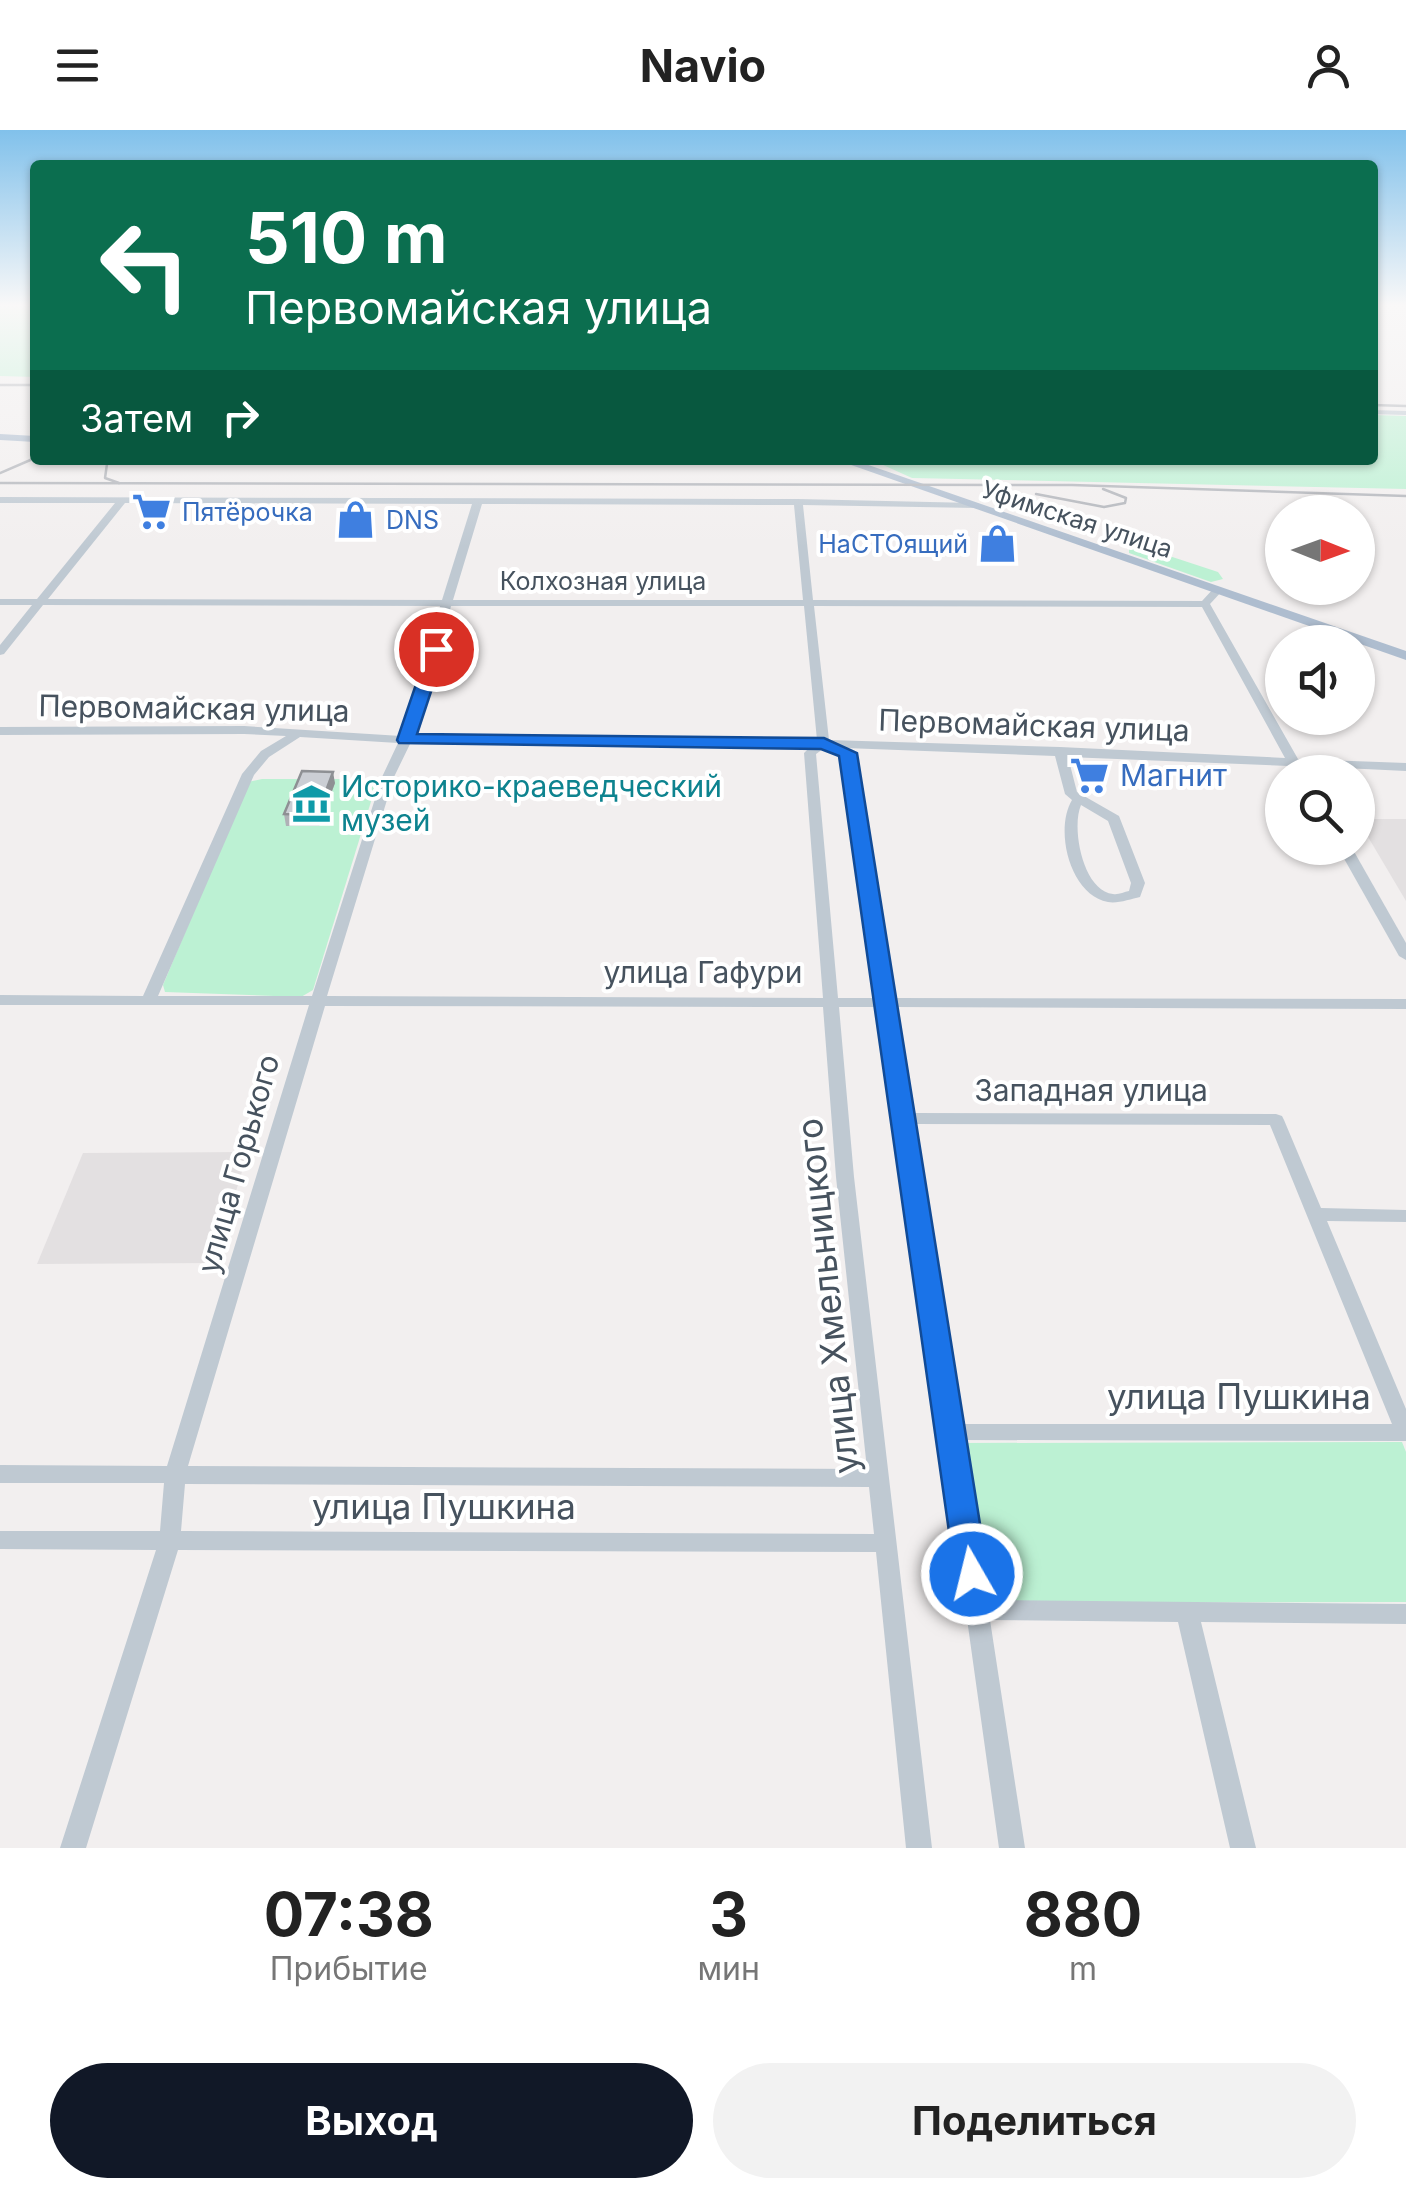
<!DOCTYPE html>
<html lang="ru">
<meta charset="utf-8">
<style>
:root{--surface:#fff;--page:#f2f2f2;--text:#222;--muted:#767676;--accent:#111827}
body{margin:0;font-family:Inter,sans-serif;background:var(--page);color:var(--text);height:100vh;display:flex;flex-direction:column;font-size:38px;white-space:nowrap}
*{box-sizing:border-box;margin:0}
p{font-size:32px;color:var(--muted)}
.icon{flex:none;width:55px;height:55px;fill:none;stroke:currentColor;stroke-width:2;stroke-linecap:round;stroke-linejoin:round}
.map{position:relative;height:1718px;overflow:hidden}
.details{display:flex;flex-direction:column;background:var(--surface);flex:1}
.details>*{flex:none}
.guide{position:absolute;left:30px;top:30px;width:1348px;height:305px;border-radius:10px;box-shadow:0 2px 8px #0004;background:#0b6e4f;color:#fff;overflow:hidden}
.needle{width:65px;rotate:91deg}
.tools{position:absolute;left:1265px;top:365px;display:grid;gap:20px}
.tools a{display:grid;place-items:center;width:110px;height:110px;border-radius:50%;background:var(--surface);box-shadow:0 2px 8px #0004;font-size:50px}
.pin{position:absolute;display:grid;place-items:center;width:85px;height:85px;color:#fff;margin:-42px;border:5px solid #fff;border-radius:50%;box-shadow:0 2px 10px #0007}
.me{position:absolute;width:110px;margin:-55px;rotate:352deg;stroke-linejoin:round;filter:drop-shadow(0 0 8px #0008)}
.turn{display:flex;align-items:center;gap:35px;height:210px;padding:0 50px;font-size:45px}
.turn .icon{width:130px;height:130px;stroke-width:2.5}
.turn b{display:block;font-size:70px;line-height:85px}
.then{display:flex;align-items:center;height:95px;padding:0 50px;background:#0003;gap:20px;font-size:38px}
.eta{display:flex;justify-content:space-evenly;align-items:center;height:170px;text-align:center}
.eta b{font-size:60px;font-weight:700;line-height:70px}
.primary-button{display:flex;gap:20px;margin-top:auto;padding:20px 50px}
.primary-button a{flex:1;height:115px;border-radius:60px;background:var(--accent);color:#fff;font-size:40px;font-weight:700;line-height:115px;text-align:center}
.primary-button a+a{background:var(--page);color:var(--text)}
header{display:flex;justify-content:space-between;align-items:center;height:130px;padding:0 50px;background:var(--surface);font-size:45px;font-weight:700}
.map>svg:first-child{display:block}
.education{fill:#e3e0e1}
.green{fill:#bcf1d3}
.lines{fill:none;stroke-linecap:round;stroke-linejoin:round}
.minor{fill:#bfc9d2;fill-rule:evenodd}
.major{fill:#aebdcf;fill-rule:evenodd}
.tram{stroke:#b1b4ba;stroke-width:2.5}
.rail{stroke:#b1b4ba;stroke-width:2.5}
.wall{fill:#afb1b6}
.shaded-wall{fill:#8e9094}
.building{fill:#cbced4;stroke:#8e9094;stroke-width:2.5}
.route{fill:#1a73e8;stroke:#114b97;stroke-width:2.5}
.labels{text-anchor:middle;stroke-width:8;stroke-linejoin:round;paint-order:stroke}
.far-shop-label{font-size:25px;fill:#366cbe;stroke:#fff;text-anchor:start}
.far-street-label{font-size:25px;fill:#46525e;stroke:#fff}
.street-label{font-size:30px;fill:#46525e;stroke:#fff}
.shop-label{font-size:30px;fill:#366cbe;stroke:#fff;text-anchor:start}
.culture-label{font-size:30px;fill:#0d838f;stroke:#fff;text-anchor:start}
.near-street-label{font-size:35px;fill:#46525e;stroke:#fff}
</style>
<header><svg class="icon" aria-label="menu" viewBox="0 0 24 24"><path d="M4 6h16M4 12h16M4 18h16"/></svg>Navio<svg class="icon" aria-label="person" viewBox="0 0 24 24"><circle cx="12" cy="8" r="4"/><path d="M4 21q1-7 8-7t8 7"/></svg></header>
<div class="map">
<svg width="1406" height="1718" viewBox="0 0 1406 1718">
<rect width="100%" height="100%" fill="#f2efef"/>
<g class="education">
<path d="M 1358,689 L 1406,689 L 1406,771 L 1358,690 Z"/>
<path d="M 248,1022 L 214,1133 L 37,1134 L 83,1023 Z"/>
</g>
<g class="green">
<path d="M 0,177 L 35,177 L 35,247 L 0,246 Z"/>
<path d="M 1373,285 L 1406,286 L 1406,359 L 912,348 L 872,330 L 1372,330 Z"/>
<path d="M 1129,417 L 1142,417 L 1218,442 L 1223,449 L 1211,452 L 1129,423 Z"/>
<path d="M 262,649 L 375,649 L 377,652 L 313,860 L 301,867 L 165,862 L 163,855 L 248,652 Z"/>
<path d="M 1402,1312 L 1406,1322 L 1406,1472 L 985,1473 L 963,1313 Z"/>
</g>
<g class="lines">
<g class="minor">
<path d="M 1372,280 L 1406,281 L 1406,285 L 1372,284 Z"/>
<path d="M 0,367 L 798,369 L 974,373 L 977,374 L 977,378 L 803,375 L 813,470 L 1202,471 L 1214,458 L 1222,458 L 1223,460 L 1210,474 L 1298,629 L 1406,633 L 1406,641 L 1302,636 L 1296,641 L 1289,636 L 1068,627 L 1077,662 L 1119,686 L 1145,753 L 1140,767 C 1131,769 1117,774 1108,772 C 1070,765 1054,700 1072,670 L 1065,664 L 1055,626 L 845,618 L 854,623 L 893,868 L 1406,869 L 1406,879 L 894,877 L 912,983 L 1276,984 L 1282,986 L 1284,990 L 1321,1078 L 1406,1080 L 1406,1092 L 1327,1091 L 1406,1279 L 1406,1311 L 962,1310 L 987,1470 L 1406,1474 L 1406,1494 L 1201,1492 L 1256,1718 L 1230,1718 L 1178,1492 L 990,1490 L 1025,1718 L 999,1718 L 897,988 L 879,877 L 839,877 L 854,1047 L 932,1718 L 906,1718 L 876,1422 L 178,1420 L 86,1718 L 60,1718 L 156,1420 L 0,1419 L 0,1401 L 160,1401 L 164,1353 L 0,1353 L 0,1335 L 167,1336 L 309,875 L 0,875 L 0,865 L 143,866 L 242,644 L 261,621 L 286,606 L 244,604 L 0,605 L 0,597 L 244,596 L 401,606 L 431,519 L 440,476 L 43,475 L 4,524 L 0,525 L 0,515 L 32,475 L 0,475 L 0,469 L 37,469 L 115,373 L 0,373 ZM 125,373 L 472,374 L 442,470 L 48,469 ZM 482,374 L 794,375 L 803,470 L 453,470 ZM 451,476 L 804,476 L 817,610 L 413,606 L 441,519 ZM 814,476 L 1202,477 L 1285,628 L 1060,617 L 829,610 ZM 300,607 L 398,613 L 382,647 L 312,866 L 158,866 L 254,645 L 269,627 ZM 410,614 L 810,617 L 804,623 L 823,868 L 327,866 L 394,647 ZM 826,617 L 842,625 L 878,868 L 838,868 L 816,624 ZM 1081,675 L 1108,691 L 1131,753 L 1129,761 C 1124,762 1118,765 1113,764 C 1083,761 1071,698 1081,675 ZM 325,876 L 823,877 L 836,1047 L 867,1339 L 188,1336 ZM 914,994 L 1270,995 L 1392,1294 L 960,1294 ZM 185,1354 L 869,1357 L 874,1404 L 181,1401 Z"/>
<path d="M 1338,718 L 1352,718 L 1406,813 L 1406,830 L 1399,826 Z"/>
</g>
<g class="major">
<path d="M 0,304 L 35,306 L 35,312 L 0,310 Z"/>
<path d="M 837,330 L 854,330 L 1406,521 L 1406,530 Z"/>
</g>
<g class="tram">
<path d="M 102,330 L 107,334 L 105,348 L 119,353"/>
<path d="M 0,343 L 35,328"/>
<path d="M 0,353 L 1072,355 L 1406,366"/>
<path d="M 1036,364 L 1104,377 L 1125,373 L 1126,368 L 1103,359"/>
</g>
<g class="rail">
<path d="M 0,255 L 35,255"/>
<path d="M 1372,275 L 1406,276"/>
</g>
</g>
<path class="wall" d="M 335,653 L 319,696 L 286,696 L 284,684 Z"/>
<path class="shaded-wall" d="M 333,642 L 335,653 L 319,696 L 317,685 Z"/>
<path class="building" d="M 302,641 L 333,642 L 317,685 L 284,684 Z"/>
<linearGradient id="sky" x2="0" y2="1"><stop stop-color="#81c1eb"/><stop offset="0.42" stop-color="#f9f8f8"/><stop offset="1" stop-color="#f9f8f8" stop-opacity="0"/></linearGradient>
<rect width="1406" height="417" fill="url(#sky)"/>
<path class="route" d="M 436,514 L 445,519 L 417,604 L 824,608 L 857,623 L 988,1444 L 983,1454 L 972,1459 L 960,1454 L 955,1444 L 839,626 L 821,619 L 399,613 L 397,610 L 428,519 Z"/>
<defs>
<symbol id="supermarket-bare" viewBox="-9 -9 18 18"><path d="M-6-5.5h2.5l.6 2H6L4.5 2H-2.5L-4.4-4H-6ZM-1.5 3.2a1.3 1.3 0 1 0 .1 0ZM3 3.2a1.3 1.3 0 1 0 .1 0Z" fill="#3f7fe0" stroke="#fff" stroke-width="2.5" paint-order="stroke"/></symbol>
<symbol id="shop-bare" viewBox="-9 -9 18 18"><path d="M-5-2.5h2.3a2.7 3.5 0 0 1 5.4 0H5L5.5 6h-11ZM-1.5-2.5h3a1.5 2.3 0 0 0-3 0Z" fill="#3f7fe0" stroke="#fff" stroke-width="2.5" paint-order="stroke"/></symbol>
<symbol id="museum-bare" viewBox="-9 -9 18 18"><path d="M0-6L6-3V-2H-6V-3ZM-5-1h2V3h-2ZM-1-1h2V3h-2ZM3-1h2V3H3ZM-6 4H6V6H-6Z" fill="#0f9aa8" stroke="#fff" stroke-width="2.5" paint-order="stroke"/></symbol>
</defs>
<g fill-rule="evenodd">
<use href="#supermarket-bare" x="124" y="354" width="55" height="55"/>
<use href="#shop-bare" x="328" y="362" width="55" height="55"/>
<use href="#shop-bare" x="970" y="386" width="55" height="55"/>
<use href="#supermarket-bare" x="1062" y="618" width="55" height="55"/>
<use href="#museum-bare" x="284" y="646" width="55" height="55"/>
</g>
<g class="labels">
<g class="far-shop-label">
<text x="182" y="391">Пятёрочка</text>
<text x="386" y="399">DNS</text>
<text x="968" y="423" text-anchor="end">НаСТОящий</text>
</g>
<g class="far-street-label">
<text transform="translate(1077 389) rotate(18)" y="9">Уфимская улица</text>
<text x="603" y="460">Колхозная улица</text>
</g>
<g class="street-label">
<text transform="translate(194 579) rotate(1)" y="10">Первомайская улица</text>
<text transform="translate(1034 596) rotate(2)" y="10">Первомайская улица</text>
<text x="703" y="853">улица Гафури</text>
<text x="1091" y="971">Западная улица</text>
<text transform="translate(239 1034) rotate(-74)" y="10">улица Горького</text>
</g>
<g class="shop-label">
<text x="1120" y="656">Магнит</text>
</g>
<g class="culture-label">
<text x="341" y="667">Историко-краеведческий<tspan x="341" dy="34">музей</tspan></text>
</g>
<g class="near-street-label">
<text transform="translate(828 1166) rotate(-96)" y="12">улица Хмельницкого</text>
<text x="1239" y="1279">улица Пушкина</text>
<text x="444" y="1389">улица Пушкина</text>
</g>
</g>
</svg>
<div class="tools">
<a><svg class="needle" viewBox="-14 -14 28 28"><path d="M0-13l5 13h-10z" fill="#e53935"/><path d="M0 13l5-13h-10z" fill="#767676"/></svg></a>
<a><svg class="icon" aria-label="sound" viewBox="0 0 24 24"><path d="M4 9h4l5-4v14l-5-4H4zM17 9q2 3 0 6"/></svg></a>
<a><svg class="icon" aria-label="search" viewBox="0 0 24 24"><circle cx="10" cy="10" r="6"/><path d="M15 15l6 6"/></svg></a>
</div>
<div class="pin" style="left:436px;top:519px;background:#d93025"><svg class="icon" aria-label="arrive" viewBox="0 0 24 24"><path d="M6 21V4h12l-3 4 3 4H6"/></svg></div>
<svg class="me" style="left:972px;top:1444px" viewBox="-20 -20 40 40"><circle r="17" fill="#1a73e8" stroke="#fff" stroke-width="3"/><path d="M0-11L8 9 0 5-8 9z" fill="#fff"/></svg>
<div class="guide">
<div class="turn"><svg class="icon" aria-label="left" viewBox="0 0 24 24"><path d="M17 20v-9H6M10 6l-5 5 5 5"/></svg><div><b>510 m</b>Первомайская улица</div></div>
<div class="then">Затем<svg class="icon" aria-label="right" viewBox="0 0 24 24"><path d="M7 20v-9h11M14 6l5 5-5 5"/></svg></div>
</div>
</div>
<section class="details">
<div class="eta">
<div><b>07:38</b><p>Прибытие</p></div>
<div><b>3</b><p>мин</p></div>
<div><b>880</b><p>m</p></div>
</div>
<div class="primary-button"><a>Выход</a><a>Поделиться</a></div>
</section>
